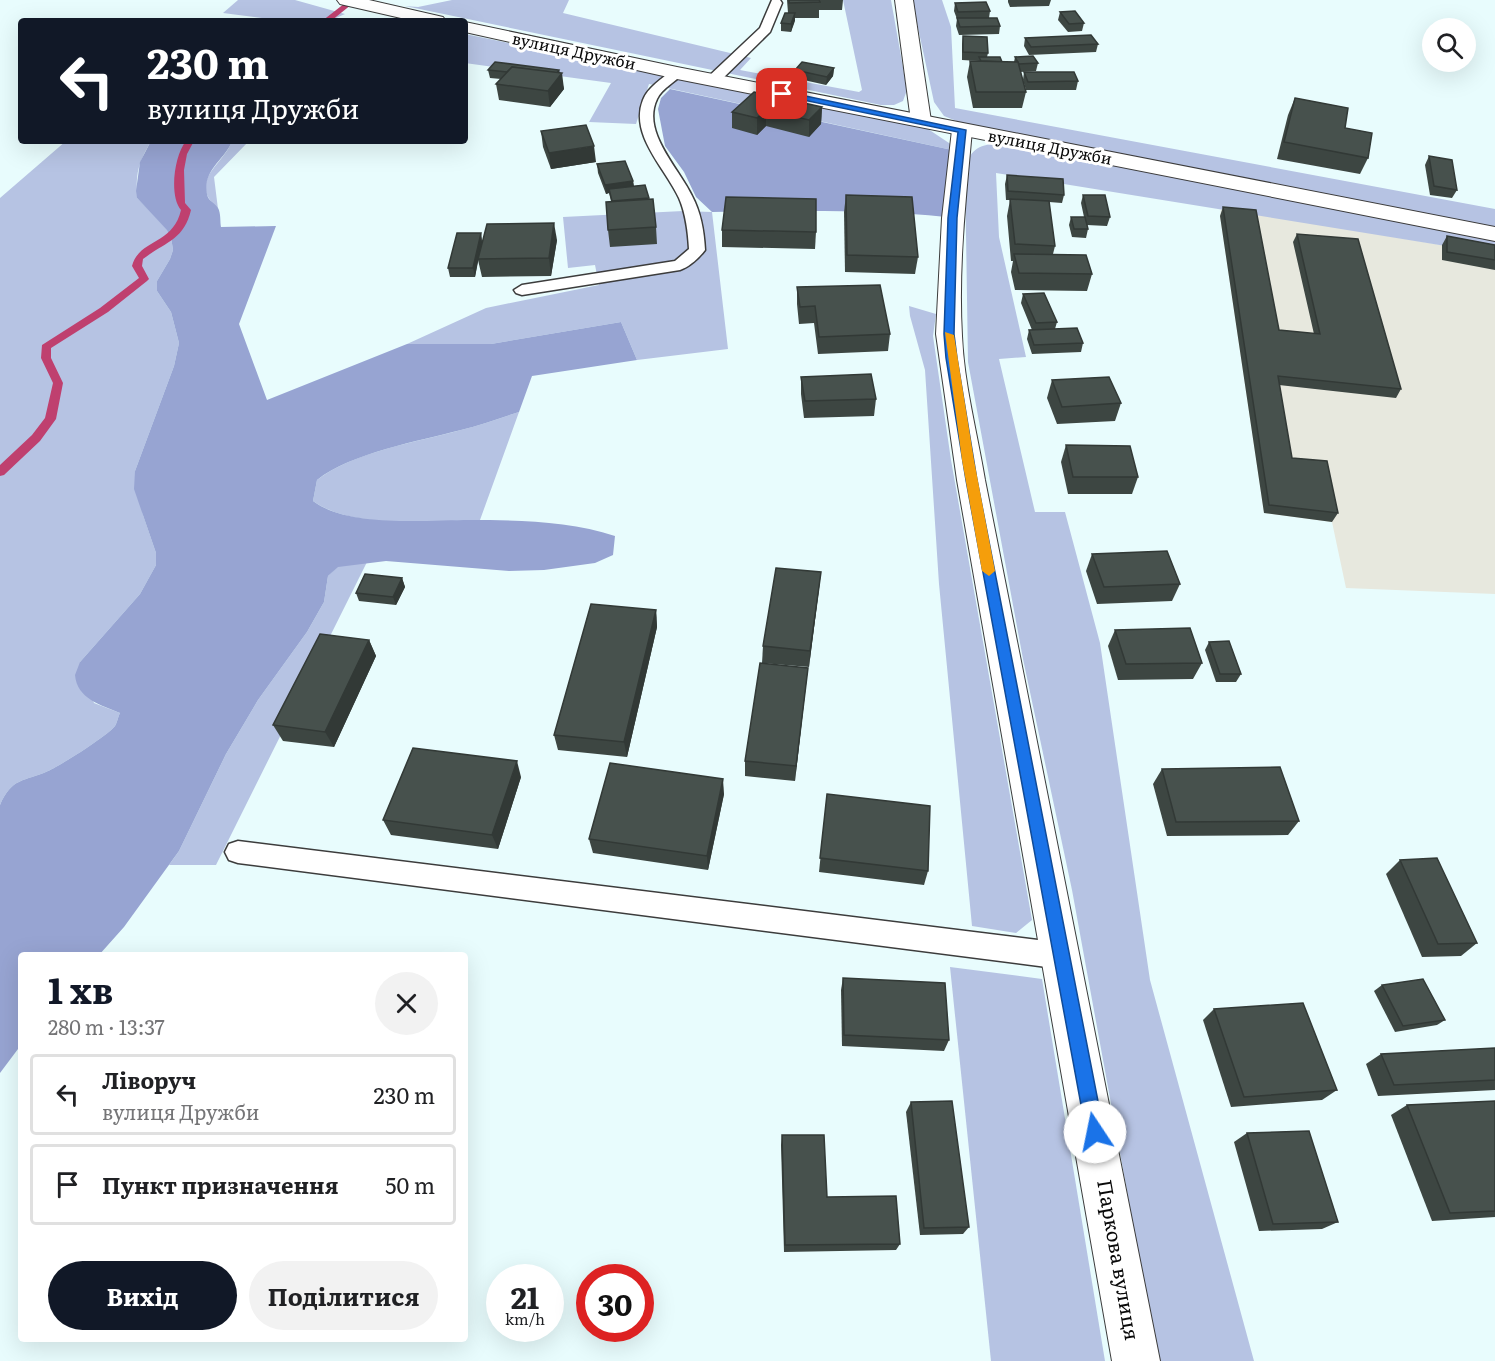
<!DOCTYPE html>
<html lang="uk">
<meta charset="utf-8">
<style>
:root{--surface:#fff;--page:#f2f2f2;--text:#202124;--muted:#757577;--line:#e0e0e0;--accent:#111827}
body{margin:0;font-family:Literata,serif;background:var(--page);color:var(--text);height:100vh;display:flex;flex-direction:column;font-size:22px;white-space:nowrap}
*{box-sizing:border-box;margin:0}
p{font-size:20px;color:var(--muted)}
.icon{flex:none;width:33px;height:33px;fill:none;stroke:currentColor;stroke-width:2;stroke-linecap:round;stroke-linejoin:round}
.map{position:relative;flex:1;overflow:hidden}
.panel{position:absolute;left:18px;top:952px;width:450px;height:390px;display:flex;flex-direction:column;background:var(--surface);border-radius:6px;box-shadow:0 6px 24px #0002}
.panel>*{flex:none}
.banner{position:absolute;left:18px;top:18px;width:450px;height:126px;border-radius:6px;box-shadow:0 6px 24px #0002;background:#111827;color:#fff;overflow:hidden}
.tools{position:absolute;left:1422px;top:18px;display:grid;gap:12px}
.tools a{display:grid;place-items:center;width:54px;height:54px;border-radius:50%;background:var(--surface);box-shadow:0 6px 24px #0002;font-size:30px}
.speed{position:absolute;left:486px;top:1264px;display:flex;gap:12px;font-size:30px;font-weight:700;text-align:center}
.speed>*{display:grid;place-content:center;width:78px;height:78px;border-radius:50%;background:var(--surface);box-shadow:0 6px 24px #0002;line-height:1}
.speed small{font-size:15px;font-weight:400}
.speed .limit{border:9px solid #d22;background:#fff;color:#111}
.pin{position:absolute;display:grid;place-items:center;width:51px;height:51px;color:#fff;margin:-26px;border-radius:12px;box-shadow:0 3px 9px #0006}
.me{position:absolute;width:66px;margin:-33px;rotate:349deg;stroke-linejoin:round;filter:drop-shadow(0 0 4px #0008)}
.turn{display:flex;align-items:center;gap:21px;height:126px;padding:0 30px;font-size:27px}
.turn .icon{width:78px;height:78px;stroke-width:2.5}
.turn b{display:block;font-size:42px;line-height:51px}
.round{display:grid;place-items:center;flex:none;width:63px;height:63px;border-radius:32px;background:var(--page)}
.headline{display:flex;align-items:center;justify-content:space-between;height:102px;padding:0 30px}
h1{font-size:36px;font-weight:700;line-height:45px;color:var(--accent)}
.primary-button{display:flex;gap:12px;margin-top:auto;padding:12px 30px}
.primary-button a{flex:1;height:69px;border-radius:36px;background:var(--accent);color:#fff;font-size:24px;font-weight:700;line-height:69px;text-align:center}
.primary-button a+a{background:var(--page);color:var(--text)}
ul{padding:0;list-style:none}
li{display:flex;align-items:center;gap:18px;height:81px;margin:0 12px 9px;padding:0 18px;border:3px solid var(--line);border-radius:6px}
li div{flex:1}
li b{display:block;font-size:22px}
li em{font-style:normal}
.map>svg:first-child{display:block}
.industrial{fill:#e7e8de}
.green{fill:#b6c3e3}
.forest{fill:#97a4d2}
.lines{fill:none;stroke-linecap:round;stroke-linejoin:round}
.stream{fill:#bf406f;fill-rule:evenodd}
.service-casing{stroke:#3c3c3c;stroke-width:3}
.minor-casing{stroke:#3c3c3c;stroke-width:2}
.tertiary-casing{stroke:#3c3c3c;stroke-width:2}
.service{fill:#fff;fill-rule:evenodd}
.minor{fill:#fff;fill-rule:evenodd}
.tertiary{fill:#fff;fill-rule:evenodd}
.wall{fill:#3d4642}
.shaded-wall{fill:#323936}
.building{fill:#47514d;stroke:#323936;stroke-width:1.5}
.route{fill:#1a73e8;stroke:#114b97;stroke-width:1.5}
.slow{fill:#f59e0b}
.labels{text-anchor:middle;stroke-width:6;stroke-linejoin:round;paint-order:stroke}
.far-street-label{font-size:16px;fill:#090909;stroke:#fff}
.street-label{font-size:20px;fill:#090909;stroke:#fff}
</style>
<div class="map">
<svg width="1495" height="1361" viewBox="0 0 1495 1361">
<rect width="100%" height="100%" fill="#e8fcfd"/>
<path class="industrial" d="M 1221,208 L 1495,254 L 1495,594 L 1346,588 L 1332,522 L 1264,513 L 1220,216 Z"/>
<g class="green">
<path d="M 238,0 L 295,0 L 345,14 L 329,21 L 285,21 L 223,13 Z"/>
<path d="M 452,0 L 569,0 L 563,13 L 751,58 L 740,70 L 859,92 L 862,90 L 843,0 L 891,0 L 907,90 L 903,101 L 894,105 L 881,105 L 405,6 L 418,7 Z"/>
<path d="M 912,0 L 942,0 L 951,27 L 955,108 L 1495,209 L 1495,227 L 959,122 L 944,116 L 934,102 Z"/>
<path d="M 465,34 L 928,129 L 952,145 L 952,150 L 649,84 L 636,124 L 589,122 L 611,83 L 465,63 Z"/>
<path d="M 66,141 L 151,141 C 138,164 136,172 137,198 L 168,230 L 171,237 L 173,250 L 170,259 L 157,281 L 157,291 L 171,312 L 179,343 L 174,366 L 135,471 L 143,515 L 156,553 L 156,565 L 140,594 L 80,662 L 94,703 L 120,713 C 118,717 117,723 115,726 C 107,736 60,766 48,771 C 24,782 12,777 0,805 L 0,198 Z"/>
<path d="M 232,141 L 249,141 L 214,177 L 218,209 C 187,180 223,166 232,141 Z"/>
<path d="M 1001,143 L 1495,241 L 1495,254 L 996,173 L 999,237 L 1026,357 L 999,359 L 1035,512 L 1065,512 L 1100,643 L 1150,980 L 1254,1361 L 1158,1361 L 1072,890 L 1023,659 L 968,362 L 965,169 C 971,147 980,145 1001,143 Z"/>
<path d="M 683,211 L 712,212 L 728,349 L 637,360 L 621,322 L 491,344 L 407,344 L 486,308 L 599,285 L 595,265 L 568,268 L 563,217 Z"/>
<path d="M 909,306 L 936,314 L 933,336 L 951,460 L 1032,920 L 1016,933 L 972,926 L 939,584 L 925,370 L 910,316 Z"/>
<path d="M 519,412 L 480,520 C 432,521 354,530 313,501 L 317,480 C 353,452 417,442 461,430 C 481,425 500,418 519,412 Z"/>
<path d="M 367,562 L 216,865 L 169,865 L 179,851 L 226,754 L 258,700 L 307,632 L 324,602 L 328,576 L 338,566 Z"/>
<path d="M 950,967 L 1042,979 L 1105,1361 L 991,1361 Z"/>
</g>
<g class="forest">
<path d="M 670,89 L 952,150 L 946,217 C 868,209 790,211 712,212 L 696,197 L 684,172 L 665,146 L 658,109 L 661,98 Z"/>
<path d="M 151,141 L 232,141 C 225,160 202,170 207,194 C 208,201 214,202 218,208 C 221,213 220,222 221,227 L 276,226 L 239,324 L 267,400 L 407,344 L 491,344 L 621,322 L 637,360 L 532,376 L 519,412 C 500,418 481,425 461,430 C 419,441 351,453 317,480 L 313,501 C 349,528 426,520 470,520 C 517,520 570,521 615,536 L 613,555 L 595,563 L 544,570 L 509,571 L 386,561 L 338,567 L 328,576 L 324,602 L 307,632 L 258,700 L 226,754 L 179,851 L 124,927 L 99,955 L 21,956 L 21,1045 L 0,1073 L 0,805 C 12,777 24,782 48,771 C 60,766 107,736 115,726 C 117,723 118,717 120,713 C 101,705 77,699 75,675 L 80,662 L 140,594 L 156,565 L 156,553 L 134,489 L 135,471 L 174,366 L 179,343 L 171,312 L 157,291 L 157,281 L 170,259 L 173,250 L 171,237 L 167,230 L 137,198 L 136,191 L 140,162 Z"/>
</g>
<g class="lines">
<g class="stream">
<path d="M 349,0 L 357,0 L 331,21 L 322,21 Z"/>
<path d="M 186,141 L 194,141 L 187,154 L 184,170 L 185,203 L 191,210 C 184,240 165,242 143,259 L 142,266 L 149,279 L 147,281 L 108,312 L 51,348 L 51,358 L 63,383 L 56,419 L 40,441 L 4,475 L 0,476 L 0,465 L 32,435 L 45,418 L 53,383 L 41,358 L 42,345 L 100,308 L 139,278 L 132,266 C 139,239 173,245 181,210 C 169,196 174,156 186,141 Z"/>
</g>
<defs>
<g id="service">
<path d="M 772,0 L 780,0 L 782,3 L 770,32 L 718,83 L 708,83 L 706,80 L 708,77 L 760,28 Z"/>
<path d="M 677,69 L 683,73 C 676,82 662,88 657,99 C 641,132 679,168 692,196 C 701,213 704,231 705,250 C 699,258 689,267 680,270 L 522,295 L 516,293 L 514,290 L 522,285 L 675,261 L 689,249 C 688,232 686,214 679,198 C 666,169 629,135 643,100 C 648,87 662,79 672,70 Z"/>
<path d="M 238,841 L 1062,943 L 1071,947 L 1075,956 L 1071,965 L 1062,969 L 238,863 L 229,860 L 225,852 L 229,844 Z"/>
</g>
<g id="minor">
<path d="M 895,0 L 913,0 L 931,121 L 928,125 L 914,125 L 911,121 Z"/>
<path d="M 962,124 L 969,126 L 972,130 C 966,198 958,267 962,336 C 964,384 977,432 985,480 L 1160,1361 L 1112,1361 L 957,480 L 936,334 L 942,218 L 952,130 L 955,126 Z"/>
</g>
<g id="tertiary">
<path d="M 337,0 L 369,0 L 443,17 L 446,21 L 414,21 L 340,4 Z"/>
<path d="M 465,22 L 677,67 L 1495,227 L 1495,241 L 677,79 L 465,32 Z"/>
</g>
</defs>
<use href="#service" class="service-casing"/>
<use href="#minor" class="minor-casing"/>
<use href="#tertiary" class="tertiary-casing"/>
<use href="#service" class="service"/>
<use href="#minor" class="minor"/>
<use href="#tertiary" class="tertiary"/>
</g>
<g class="wall">
<path d="M 787,0 L 843,0 L 842,10 L 819,10 L 819,18 L 795,18 L 791,32 L 781,31 L 781,23 L 788,13 Z"/>
<path d="M 1008,0 L 1051,0 L 1049,6 L 1010,7 L 1008,2 Z"/>
<path d="M 955,3 L 990,11 L 989,18 L 1000,26 L 999,34 L 959,35 L 956,26 L 957,19 L 954,11 Z"/>
<path d="M 1060,12 L 1084,23 L 1082,31 L 1068,32 L 1058,20 Z"/>
<path d="M 963,36 L 988,53 L 987,57 L 1002,62 L 1014,62 L 1015,57 L 1038,63 L 1036,71 L 1020,72 L 1026,92 L 1022,108 L 973,108 L 967,77 L 970,61 L 979,61 L 962,60 L 962,44 Z"/>
<path d="M 1025,38 L 1098,44 L 1096,52 L 1029,55 L 1024,46 Z"/>
<path d="M 834,68 L 833,76 L 826,85 L 795,78 L 795,70 Z"/>
<path d="M 488,70 L 559,70 L 564,89 L 550,107 L 499,100 L 496,84 L 501,79 L 490,78 Z"/>
<path d="M 1024,72 L 1078,81 L 1076,90 L 1026,90 L 1023,80 Z"/>
<path d="M 1295,98 L 1368,158 L 1360,174 L 1277,159 L 1288,115 Z"/>
<path d="M 822,107 L 821,124 L 809,137 L 766,126 L 757,135 L 732,128 L 732,112 Z"/>
<path d="M 541,131 L 596,162 L 551,169 L 543,147 Z"/>
<path d="M 1429,156 L 1457,190 L 1452,198 L 1430,195 L 1425,165 Z"/>
<path d="M 597,164 L 633,181 L 634,186 L 645,185 L 656,227 L 657,244 L 610,247 L 608,230 L 611,201 L 609,193 L 606,194 L 598,173 Z"/>
<path d="M 1007,175 L 1064,195 L 1062,203 L 1049,202 L 1055,246 L 1053,254 L 1092,274 L 1087,291 L 1015,290 L 1011,272 L 1013,261 L 1011,261 L 1007,216 L 1010,200 L 1006,200 L 1005,184 Z"/>
<path d="M 846,195 L 918,257 L 915,274 L 845,272 L 844,212 Z"/>
<path d="M 1083,195 L 1110,217 L 1107,226 L 1087,225 L 1088,229 L 1086,238 L 1072,237 L 1069,225 L 1071,217 L 1084,217 L 1081,203 Z"/>
<path d="M 1223,207 L 1279,330 L 1314,334 L 1293,242 L 1297,234 L 1401,389 L 1396,398 L 1279,385 L 1292,458 L 1338,513 L 1332,522 L 1264,513 L 1220,216 Z"/>
<path d="M 722,230 L 816,232 L 815,249 L 722,247 Z"/>
<path d="M 481,233 L 482,242 L 557,240 L 551,276 L 482,277 L 478,260 L 475,277 L 450,277 L 448,268 Z"/>
<path d="M 1447,236 L 1495,245 L 1495,270 L 1442,260 L 1442,245 Z"/>
<path d="M 797,287 L 890,334 L 888,351 L 818,354 L 814,323 L 799,324 L 797,304 Z"/>
<path d="M 1023,294 L 1057,322 L 1055,329 L 1083,343 L 1081,352 L 1032,354 L 1027,339 L 1029,330 L 1032,330 L 1021,303 Z"/>
<path d="M 801,377 L 876,399 L 874,416 L 804,418 L 801,394 Z"/>
<path d="M 1052,380 L 1121,403 L 1115,421 L 1057,424 L 1047,398 Z"/>
<path d="M 1066,445 L 1138,477 L 1132,494 L 1068,494 L 1061,462 Z"/>
<path d="M 1092,554 L 1180,584 L 1172,601 L 1097,604 L 1086,571 Z"/>
<path d="M 821,572 L 809,667 L 762,663 L 763,646 Z"/>
<path d="M 402,578 L 405,587 L 396,605 L 359,601 L 356,593 Z"/>
<path d="M 656,610 L 657,627 L 627,757 L 558,750 L 554,735 Z"/>
<path d="M 1115,630 L 1202,663 L 1193,679 L 1118,680 L 1108,646 Z"/>
<path d="M 369,640 L 376,656 L 334,747 L 283,741 L 273,725 Z"/>
<path d="M 1209,642 L 1241,674 L 1236,682 L 1216,682 L 1205,650 Z"/>
<path d="M 808,668 L 795,781 L 745,776 L 745,761 Z"/>
<path d="M 1162,769 L 1299,821 L 1288,835 L 1167,836 L 1153,784 Z"/>
<path d="M 521,777 L 498,849 L 391,835 L 383,820 Z"/>
<path d="M 724,794 L 708,870 L 593,853 L 589,839 Z"/>
<path d="M 827,794 L 928,871 L 924,885 L 819,872 Z"/>
<path d="M 1400,860 L 1477,943 L 1461,956 L 1422,957 L 1386,874 Z"/>
<path d="M 843,978 L 949,1040 L 944,1051 L 842,1046 L 841,990 Z"/>
<path d="M 1382,985 L 1445,1020 L 1437,1025 L 1395,1032 L 1374,991 Z"/>
<path d="M 1214,1009 L 1337,1090 L 1322,1100 L 1231,1107 L 1203,1020 Z"/>
<path d="M 1495,1048 L 1495,1090 L 1378,1096 L 1366,1064 L 1381,1054 Z"/>
<path d="M 1495,1101 L 1495,1217 L 1432,1221 L 1391,1115 L 1407,1105 Z"/>
<path d="M 911,1102 L 969,1227 L 963,1234 L 920,1235 L 906,1112 Z"/>
<path d="M 1247,1133 L 1338,1222 L 1322,1229 L 1259,1231 L 1234,1142 Z"/>
<path d="M 782,1135 L 827,1197 L 900,1244 L 896,1250 L 784,1252 L 781,1145 Z"/>
</g>
<g class="shaded-wall">
<path d="M 795,13 L 795,21 L 791,32 L 791,24 Z"/>
<path d="M 834,68 L 833,76 L 826,85 L 827,77 Z"/>
<path d="M 559,70 L 560,76 L 562,73 L 564,89 L 550,107 L 548,91 L 553,78 Z"/>
<path d="M 822,107 L 821,124 L 809,137 L 809,120 Z"/>
<path d="M 766,110 L 766,126 L 757,135 L 757,118 Z"/>
<path d="M 594,146 L 596,162 L 551,169 L 549,153 Z"/>
<path d="M 633,181 L 634,190 L 609,189 L 609,193 L 606,194 L 605,185 Z"/>
<path d="M 554,223 L 557,240 L 551,276 L 549,258 Z"/>
<path d="M 481,233 L 482,242 L 475,277 L 473,268 Z"/>
<path d="M 821,572 L 819,589 L 809,667 L 810,651 Z"/>
<path d="M 402,578 L 405,587 L 396,605 L 393,597 Z"/>
<path d="M 656,610 L 657,627 L 627,757 L 624,742 Z"/>
<path d="M 369,640 L 376,656 L 334,747 L 325,732 Z"/>
<path d="M 808,668 L 806,684 L 795,781 L 796,766 Z"/>
<path d="M 517,761 L 521,777 L 498,849 L 492,835 Z"/>
<path d="M 723,779 L 724,794 L 708,870 L 707,856 Z"/>
</g>
<g class="building">
<path d="M 789,0 L 819,0 L 820,2 L 789,3 Z"/>
<path d="M 986,2 L 990,11 L 958,12 L 955,3 Z"/>
<path d="M 1075,11 L 1084,23 L 1069,24 L 1060,12 Z"/>
<path d="M 785,13 L 795,13 L 791,24 L 781,23 Z"/>
<path d="M 957,18 L 997,18 L 1000,26 L 960,27 Z"/>
<path d="M 1091,35 L 1098,44 L 1031,47 L 1025,38 Z"/>
<path d="M 963,36 L 987,37 L 988,53 L 963,52 Z"/>
<path d="M 1033,56 L 1038,63 L 1019,64 L 1015,57 Z"/>
<path d="M 979,57 L 1000,57 L 1002,62 L 981,61 Z"/>
<path d="M 970,61 L 1018,62 L 1026,92 L 976,92 Z"/>
<path d="M 495,62 L 559,70 L 557,73 L 512,67 L 507,72 L 488,70 Z"/>
<path d="M 802,62 L 834,68 L 827,77 L 795,70 Z"/>
<path d="M 512,67 L 562,73 L 548,91 L 496,84 Z"/>
<path d="M 1024,72 L 1074,72 L 1078,81 L 1028,82 Z"/>
<path d="M 754,92 L 822,107 L 809,120 L 766,110 L 757,118 L 732,112 Z"/>
<path d="M 1295,98 L 1348,108 L 1345,128 L 1372,133 L 1368,158 L 1284,142 Z"/>
<path d="M 586,125 L 594,146 L 549,153 L 541,131 Z"/>
<path d="M 1429,156 L 1452,160 L 1457,190 L 1434,186 Z"/>
<path d="M 625,161 L 633,181 L 605,185 L 597,164 Z"/>
<path d="M 1007,175 L 1063,179 L 1064,195 L 1008,191 Z"/>
<path d="M 645,185 L 649,198 L 612,201 L 609,189 Z"/>
<path d="M 846,195 L 912,197 L 918,257 L 847,255 Z"/>
<path d="M 1083,195 L 1105,195 L 1110,217 L 1088,216 Z"/>
<path d="M 726,197 L 816,199 L 816,232 L 722,230 Z"/>
<path d="M 653,199 L 656,227 L 608,230 L 606,202 Z"/>
<path d="M 1010,199 L 1049,201 L 1055,246 L 1015,244 Z"/>
<path d="M 1223,207 L 1256,210 L 1279,330 L 1320,334 L 1297,234 L 1358,239 L 1401,389 L 1278,376 L 1292,458 L 1327,461 L 1338,513 L 1269,505 Z"/>
<path d="M 1071,217 L 1085,217 L 1088,229 L 1074,229 Z"/>
<path d="M 554,223 L 549,258 L 478,259 L 487,224 Z"/>
<path d="M 457,233 L 481,233 L 473,268 L 448,268 Z"/>
<path d="M 1447,236 L 1495,245 L 1495,260 L 1447,252 Z"/>
<path d="M 1014,254 L 1086,255 L 1092,274 L 1019,273 Z"/>
<path d="M 880,285 L 890,334 L 819,337 L 815,306 L 800,307 L 797,287 Z"/>
<path d="M 1044,293 L 1057,322 L 1036,323 L 1023,294 Z"/>
<path d="M 1077,328 L 1083,343 L 1034,345 L 1029,330 Z"/>
<path d="M 871,374 L 876,399 L 805,401 L 801,377 Z"/>
<path d="M 1109,377 L 1121,403 L 1062,407 L 1052,380 Z"/>
<path d="M 1066,445 L 1130,446 L 1138,477 L 1073,477 Z"/>
<path d="M 1167,551 L 1180,584 L 1104,587 L 1092,554 Z"/>
<path d="M 776,568 L 821,572 L 810,651 L 763,646 Z"/>
<path d="M 365,574 L 402,578 L 393,597 L 356,593 Z"/>
<path d="M 591,604 L 656,610 L 624,742 L 554,735 Z"/>
<path d="M 1190,628 L 1202,663 L 1126,664 L 1115,630 Z"/>
<path d="M 320,634 L 369,640 L 325,732 L 273,725 Z"/>
<path d="M 1229,641 L 1241,674 L 1220,674 L 1209,642 Z"/>
<path d="M 760,663 L 808,668 L 796,766 L 745,761 Z"/>
<path d="M 413,748 L 517,761 L 492,835 L 383,820 Z"/>
<path d="M 610,763 L 723,779 L 707,856 L 589,839 Z"/>
<path d="M 1280,767 L 1299,821 L 1176,822 L 1162,769 Z"/>
<path d="M 827,794 L 930,806 L 928,871 L 820,858 Z"/>
<path d="M 1437,858 L 1477,943 L 1438,944 L 1400,860 Z"/>
<path d="M 843,978 L 945,983 L 949,1040 L 844,1035 Z"/>
<path d="M 1423,979 L 1445,1020 L 1403,1026 L 1382,985 Z"/>
<path d="M 1303,1003 L 1337,1090 L 1244,1097 L 1214,1009 Z"/>
<path d="M 1495,1048 L 1495,1080 L 1394,1085 L 1381,1054 Z"/>
<path d="M 952,1101 L 969,1227 L 924,1228 L 911,1102 Z"/>
<path d="M 1495,1101 L 1495,1211 L 1450,1213 L 1407,1105 Z"/>
<path d="M 1309,1131 L 1338,1222 L 1273,1224 L 1247,1133 Z"/>
<path d="M 782,1135 L 824,1135 L 827,1197 L 896,1196 L 900,1244 L 785,1245 Z"/>
</g>
<path class="route" d="M 782,91 L 966,130 L 957,218 L 954,334 L 957,358 L 977,480 L 1104,1132 L 1101,1138 L 1095,1141 L 1088,1138 L 1086,1132 L 966,480 L 946,358 L 944,334 L 948,218 L 958,132 L 779,95 L 779,92 Z"/>
<path class="slow" d="M 945,332 L 954,335 L 974,460 L 995,571 L 989,576 L 982,571 L 962,460 Z"/>
<g class="labels">
<g class="far-street-label">
<text transform="translate(574 51) rotate(12)" y="6">вулиця Дружби</text>
<text transform="translate(1050 147) rotate(11)" y="6">вулиця Дружби</text>
</g>
<g class="street-label">
<text transform="translate(1118 1260) rotate(80)" y="7">Паркова вулиця</text>
</g>
</g>
</svg>
<div class="tools">
<a><svg class="icon" aria-label="search" viewBox="0 0 24 24"><circle cx="10" cy="10" r="6"/><path d="M15 15l6 6"/></svg></a>
</div>
<div class="speed"><div>21<small>km/h</small></div><div class="limit">30</div></div>
<div class="pin" style="left:782px;top:94px;background:#d93025"><svg class="icon" aria-label="arrive" viewBox="0 0 24 24"><path d="M6 21V4h12l-3 4 3 4H6"/></svg></div>
<svg class="me" style="left:1095px;top:1132px" viewBox="-20 -20 40 40"><circle r="19" fill="#fff"/><path d="M0-13L10 11 0 6-10 11z" fill="#1a73e8"/></svg>
<div class="banner">
<div class="turn"><svg class="icon" aria-label="left" viewBox="0 0 24 24"><path d="M17 20v-9H6M10 6l-5 5 5 5"/></svg><div><b>230 m</b>вулиця Дружби</div></div>
</div>
<section class="panel">
<div class="headline"><div><h1>1 хв</h1><p>280 m · 13:37</p></div><a class="round"><svg class="icon" aria-label="close" viewBox="0 0 24 24"><path d="M6 6l12 12M18 6L6 18"/></svg></a></div>
<ul>
<li><svg class="icon" aria-label="left" viewBox="0 0 24 24"><path d="M17 20v-9H6M10 6l-5 5 5 5"/></svg><div><b>Ліворуч</b><p>вулиця Дружби</p></div><em>230 m</em></li>
<li><svg class="icon" aria-label="arrive" viewBox="0 0 24 24"><path d="M6 21V4h12l-3 4 3 4H6"/></svg><div><b>Пункт призначення</b></div><em>50 m</em></li>
</ul>
<div class="primary-button"><a>Вихід</a><a>Поділитися</a></div>
</section>
</div>
